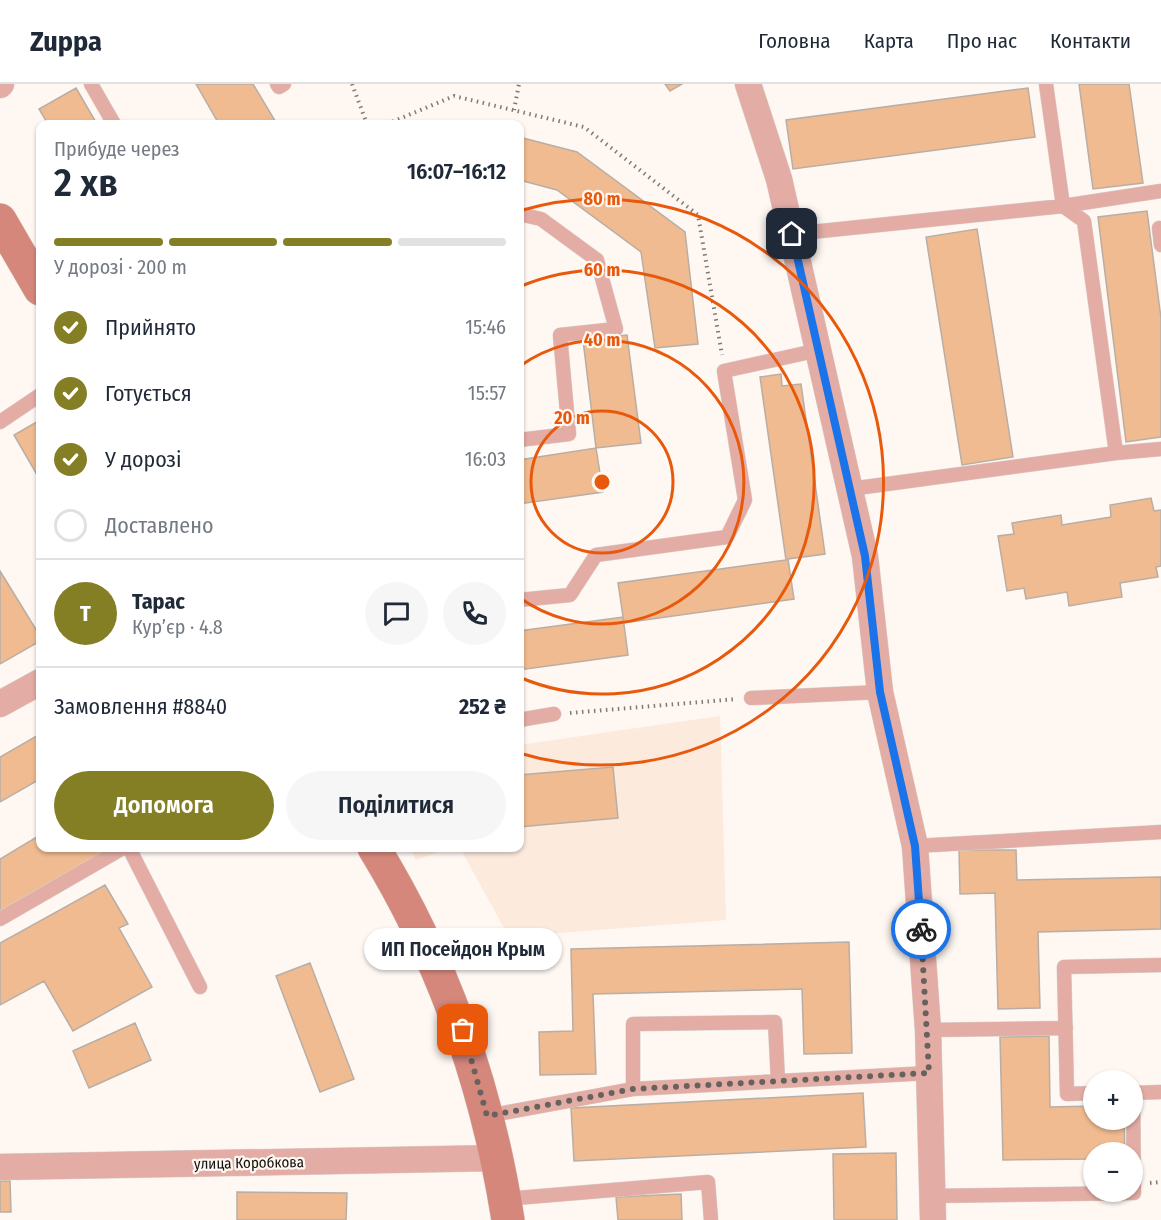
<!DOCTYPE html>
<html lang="uk">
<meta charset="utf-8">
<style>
body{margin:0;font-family:"Fira Sans Condensed",sans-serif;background:#f6f6f7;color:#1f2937;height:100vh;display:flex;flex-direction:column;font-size:22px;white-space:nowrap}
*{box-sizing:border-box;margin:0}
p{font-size:20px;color:#747a83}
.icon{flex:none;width:33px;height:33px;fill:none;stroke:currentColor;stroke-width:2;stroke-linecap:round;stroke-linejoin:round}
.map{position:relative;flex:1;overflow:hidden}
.panel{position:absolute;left:36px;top:36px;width:488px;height:732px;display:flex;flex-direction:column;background:#fff;border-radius:12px;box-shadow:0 2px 4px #0004}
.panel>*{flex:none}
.controls{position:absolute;left:1083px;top:986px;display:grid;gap:12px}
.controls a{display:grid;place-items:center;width:60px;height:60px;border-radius:50%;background:#fff;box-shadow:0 2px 4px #0004;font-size:30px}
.pin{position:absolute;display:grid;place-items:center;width:51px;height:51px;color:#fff;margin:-26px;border-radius:12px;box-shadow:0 3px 9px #0006}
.courier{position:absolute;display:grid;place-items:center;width:60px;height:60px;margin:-30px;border:4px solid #1a73e8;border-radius:50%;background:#fff;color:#222;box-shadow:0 2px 8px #0007}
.bubble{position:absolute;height:42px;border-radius:21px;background:#fff;box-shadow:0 2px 4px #0004;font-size:20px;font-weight:600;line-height:42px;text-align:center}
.head em{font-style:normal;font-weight:600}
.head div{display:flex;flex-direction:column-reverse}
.head{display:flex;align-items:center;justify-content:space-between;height:102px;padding:0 18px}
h1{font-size:39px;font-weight:600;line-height:45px}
.bar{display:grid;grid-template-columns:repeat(4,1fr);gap:9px 6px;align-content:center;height:72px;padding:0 18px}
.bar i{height:8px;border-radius:4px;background:#e0e1e3}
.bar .active{background:#847e25}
.bar p{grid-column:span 4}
.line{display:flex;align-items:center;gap:15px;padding:0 18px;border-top:2px solid #e0e1e3}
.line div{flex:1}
.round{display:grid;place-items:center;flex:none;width:63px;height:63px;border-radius:32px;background:#f6f6f7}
ol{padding:0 18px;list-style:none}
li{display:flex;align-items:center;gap:18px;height:66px}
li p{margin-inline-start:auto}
li .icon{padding:6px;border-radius:50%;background:#847e25;color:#fff;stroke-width:4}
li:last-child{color:#747a83}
li i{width:33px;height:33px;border:3px solid #e0e1e3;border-radius:50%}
.cta{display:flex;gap:12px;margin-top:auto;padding:12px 18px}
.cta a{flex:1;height:69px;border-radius:36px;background:#847e25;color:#fff;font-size:24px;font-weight:600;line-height:69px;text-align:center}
.cta a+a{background:#f6f6f7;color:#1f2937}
header{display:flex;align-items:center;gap:36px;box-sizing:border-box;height:84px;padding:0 30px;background:#fff;border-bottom:2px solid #e0e1e3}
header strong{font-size:28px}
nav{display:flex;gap:33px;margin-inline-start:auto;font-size:21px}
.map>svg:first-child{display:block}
.built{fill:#fceadd}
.building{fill:#f0bb90;stroke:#b8aea5;stroke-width:1.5}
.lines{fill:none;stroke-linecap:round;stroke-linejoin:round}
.lane-casing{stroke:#d9d2ce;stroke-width:15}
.street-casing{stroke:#d9d2ce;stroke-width:27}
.secondary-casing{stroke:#d9d2ce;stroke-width:34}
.path{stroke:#807b77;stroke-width:4;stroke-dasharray:1.5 4.5;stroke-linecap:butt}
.lane{stroke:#e3ada5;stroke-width:14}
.street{stroke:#e3ada5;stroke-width:26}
.secondary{stroke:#d5877c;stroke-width:33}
.done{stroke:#67625e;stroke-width:6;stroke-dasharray:0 10.8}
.route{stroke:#1a73e8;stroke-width:8}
.ring{fill:none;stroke:#e8590c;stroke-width:3}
.labels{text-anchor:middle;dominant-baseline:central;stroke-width:4.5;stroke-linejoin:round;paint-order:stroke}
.street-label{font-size:15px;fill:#16120f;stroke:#fef7f2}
.centre{fill:#e8590c;stroke:#fef7f2;stroke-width:3}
.ring-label{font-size:18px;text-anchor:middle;font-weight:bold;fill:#e8590c;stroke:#fef7f2;stroke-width:4.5;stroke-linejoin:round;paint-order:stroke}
</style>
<header>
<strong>Zuppa</strong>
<nav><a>Головна</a><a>Карта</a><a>Про нас</a><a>Контакти</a></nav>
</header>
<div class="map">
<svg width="1161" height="1136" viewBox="0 0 1161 1136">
<rect width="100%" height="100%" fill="#fef7f2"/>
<!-- built -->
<path class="built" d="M720 632 726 836 509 853 460 764H519V661Z
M409 764H449L416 776Z"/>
<!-- building -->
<path class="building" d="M196 0H253L277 40H219Z
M665 0H682L670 7Z
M1079 0H1129L1143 99 1093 105Z
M76 4 97 40H48L39 25Z
M1028 4 1035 53 793 85 786 36Z
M519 53 577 68 685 148 698 260 655 264 641 168 557 106 519 96Z
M1147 127 1161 234V353L1126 358 1098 133Z
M977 145 1013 373 962 381 926 153Z
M627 251 641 359 596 364 583 256Z
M781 290 782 302 801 300 825 470 788 475 794 515 624 539 618 499 786 476 760 293Z
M40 336V396L14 351Z
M596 364 603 408 519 420V376Z
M1151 414 1154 427 1161 426V482L1156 483 1158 493 1120 499 1122 513 1069 522 1067 508 1026 515 1024 504 1007 507 998 452 1014 450 1012 439 1061 431 1062 441 1111 433 1110 421Z
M0 487 40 552V557L0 580Z
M623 533 628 571 519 586V547Z
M40 650V695L0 718V673Z
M613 683 618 734 519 743V691Z
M40 751V764H113L0 830V775Z
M959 766H1016L1017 796 1161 793V845L1038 848 1040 924 998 925 995 809 960 810Z
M105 801 128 840 119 844 152 903 73 947 44 897 0 921V859Z
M849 858 852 969 804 970 802 905 593 910 596 990 540 991 539 948 573 947 571 865Z
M310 879 354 995 320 1008 276 892Z
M135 939 151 976 89 1004 73 967Z
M1049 952 1050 1023 1094 1022V1035H1124L1125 1068H1094V1075L1003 1076 1000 953Z
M863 1009 866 1063 574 1077 571 1024Z
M896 1069 897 1136H834L833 1070Z
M0 1097H10L11 1128H0Z
M237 1108 347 1109 346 1136H237Z
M681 1110 682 1136H618L616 1113Z"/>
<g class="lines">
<!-- lane casing -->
<g class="lane-casing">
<path id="lane" d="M91 0 114 40
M277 0 279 3 284 0
M1046 0 1063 122 1161 107
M519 130 541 135 597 176 616 245 560 251 569 350 519 356
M1159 144 1161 161
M792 150 1063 122 1084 137 1116 369 1161 365
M0 338 40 311
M850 405 1116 369
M519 516 570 511 596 471 727 453 745 416 724 287 819 266
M751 614 880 608
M519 636 554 630
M915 762 1161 748
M129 764 200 903
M0 835 123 764
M928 946 1066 944
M778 997 775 938 633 940V1005L929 989
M1094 1009 1067 1010 1064 883 1161 881
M1132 1009 1161 1008
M487 1032 633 1005
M931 1112 1134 1109 1133 1009
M505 1115 708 1098 711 1136"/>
</g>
<!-- street casing -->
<g class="street-casing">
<path id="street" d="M748 0 779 95 865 472 880 608 915 762 928 946 933 1136
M0 1 1 0
M0 620 40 598
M0 1083 498 1074"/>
</g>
<!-- secondary casing -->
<g class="secondary-casing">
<path id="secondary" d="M0 136 40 205
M374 764C445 880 487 1002 508 1136"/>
</g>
<!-- path -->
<path class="path" d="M352 0 367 40
M514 26 519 0
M387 40 454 12 584 43 698 131 722 271
M570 629 736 615
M1150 1099 1161 1098"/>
<!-- lane -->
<use href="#lane" class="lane"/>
<!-- street -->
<use href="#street" class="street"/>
<!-- secondary -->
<use href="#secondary" class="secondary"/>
</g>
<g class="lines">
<!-- done -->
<path class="done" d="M463 946 487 1032 633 1005 929 989 921 845"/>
<!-- route -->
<path class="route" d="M792 150 865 472 880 608 915 762 921 845"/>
</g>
<!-- distance rings -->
<g class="ring">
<circle cx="602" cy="398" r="71"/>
<path d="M520 282A142 142 0 1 1 520 514"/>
<path d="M519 203A212 212 0 1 1 519 593"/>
<path d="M519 127A283 283 0 1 1 519 669"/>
</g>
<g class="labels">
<!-- street labels -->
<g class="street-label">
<text transform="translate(249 1079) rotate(-1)">улица Коробкова</text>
</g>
</g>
<circle cx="602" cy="398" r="9" class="centre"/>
<g class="ring-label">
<text x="602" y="121">80 m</text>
<text x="602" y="192">60 m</text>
<text x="602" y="262">40 m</text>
<text x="572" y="340">20 m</text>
</g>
</svg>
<div class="controls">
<a>+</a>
<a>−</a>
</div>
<div class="pin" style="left:463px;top:946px;background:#ea580c"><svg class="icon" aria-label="bag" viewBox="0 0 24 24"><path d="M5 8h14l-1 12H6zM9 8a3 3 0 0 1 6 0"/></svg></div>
<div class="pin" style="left:792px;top:150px;background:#1f2937"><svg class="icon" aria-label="home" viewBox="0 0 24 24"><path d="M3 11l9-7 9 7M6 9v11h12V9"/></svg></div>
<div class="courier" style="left:921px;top:845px"><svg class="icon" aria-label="bike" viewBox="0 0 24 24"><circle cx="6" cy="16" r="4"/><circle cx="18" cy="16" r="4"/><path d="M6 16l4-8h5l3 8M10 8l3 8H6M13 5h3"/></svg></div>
<div class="bubble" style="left:364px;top:844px;width:198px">ИП Посейдон Крым</div>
<section class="panel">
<div class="head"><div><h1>2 хв</h1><p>Прибуде через</p></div><em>16:07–16:12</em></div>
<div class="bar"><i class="active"></i><i class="active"></i><i class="active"></i><i></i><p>У дорозі · 200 m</p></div>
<ol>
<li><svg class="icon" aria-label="check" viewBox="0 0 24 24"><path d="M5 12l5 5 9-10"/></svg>Прийнято<p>15:46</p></li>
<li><svg class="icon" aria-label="check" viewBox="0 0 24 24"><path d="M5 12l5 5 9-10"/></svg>Готується<p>15:57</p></li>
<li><svg class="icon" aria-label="check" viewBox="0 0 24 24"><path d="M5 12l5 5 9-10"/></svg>У дорозі<p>16:03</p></li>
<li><i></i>Доставлено</li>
</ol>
<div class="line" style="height:108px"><b class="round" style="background:#847e25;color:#fff">Т</b><div><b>Тарас</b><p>Кур’єр · 4.8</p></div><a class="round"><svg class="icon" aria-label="chat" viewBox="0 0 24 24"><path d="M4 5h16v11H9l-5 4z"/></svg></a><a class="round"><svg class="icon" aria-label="phone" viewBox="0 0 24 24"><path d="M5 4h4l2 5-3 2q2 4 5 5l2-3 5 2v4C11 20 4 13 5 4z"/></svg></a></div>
<div class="line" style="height:78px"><div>Замовлення #8840</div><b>252 ₴</b></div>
<div class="cta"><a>Допомога</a><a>Поділитися</a></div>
</section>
</div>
